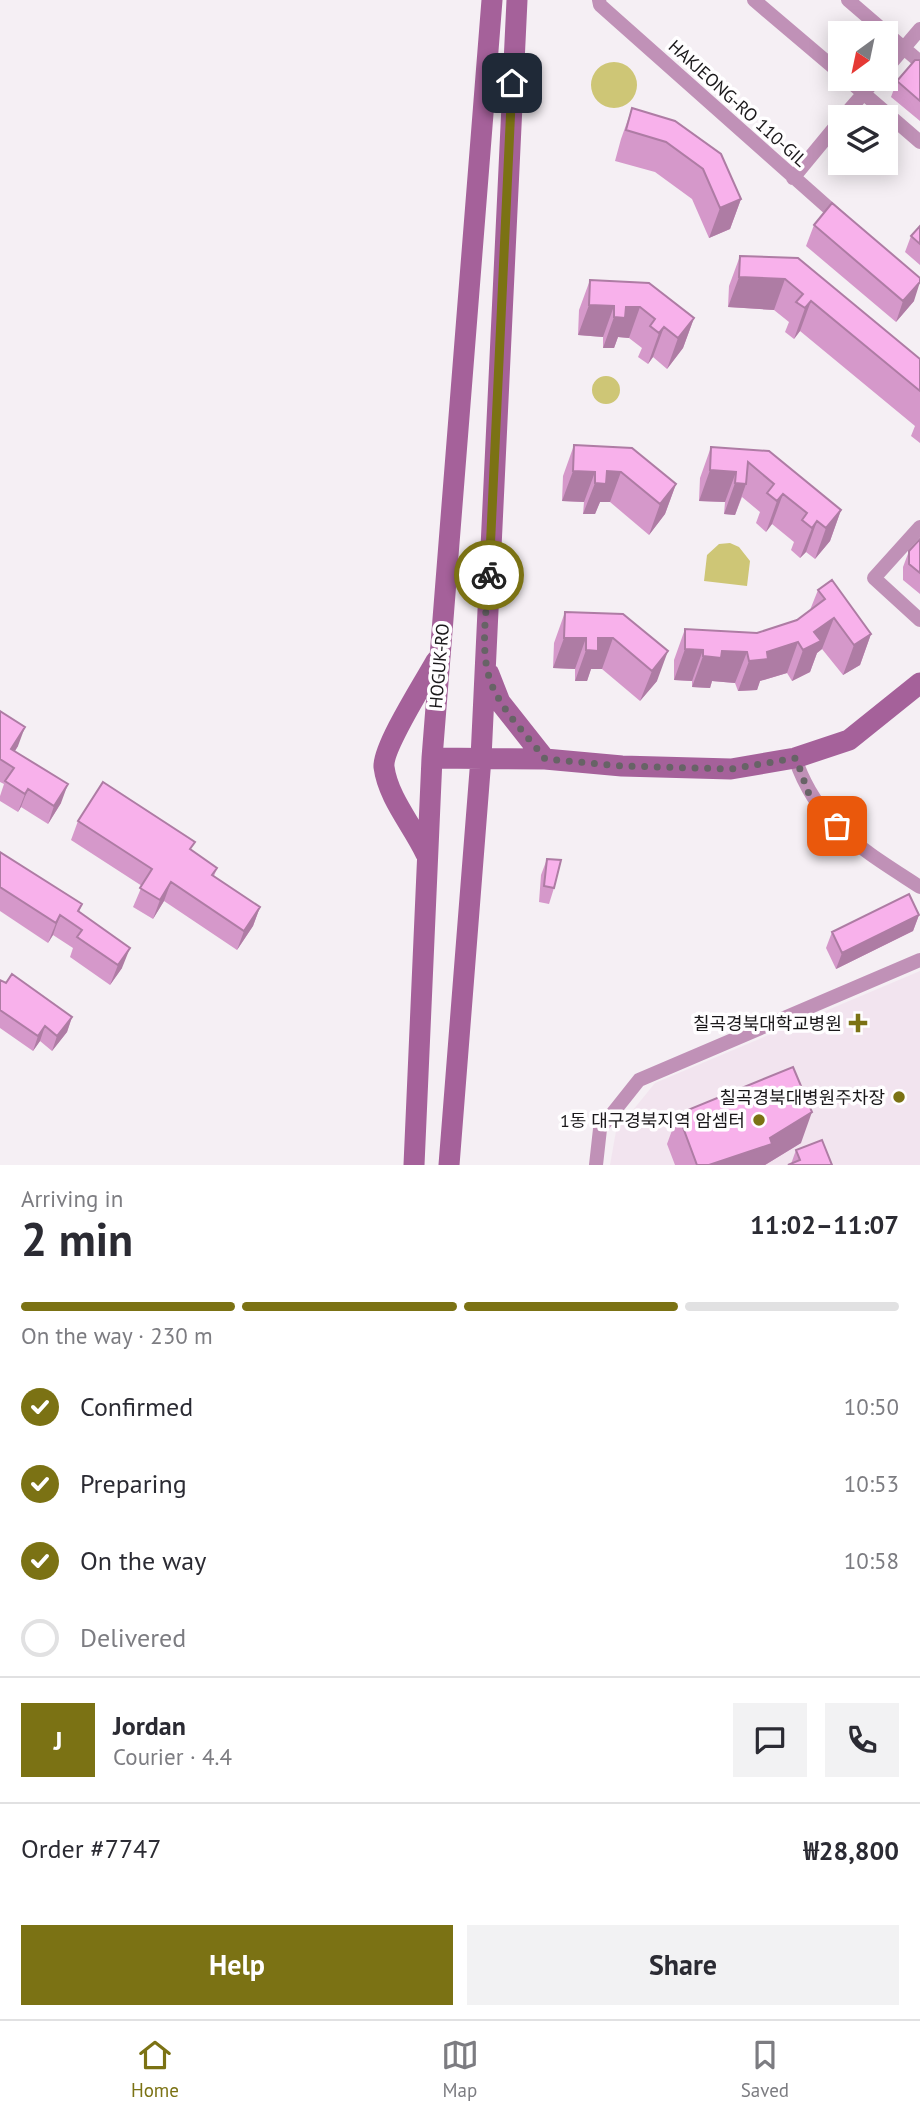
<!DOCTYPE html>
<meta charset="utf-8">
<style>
body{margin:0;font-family:"PT Sans","Noto Sans KR",sans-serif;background:#f2f2f3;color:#2b2b33;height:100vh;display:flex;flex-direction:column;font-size:26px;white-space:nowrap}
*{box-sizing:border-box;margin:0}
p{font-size:23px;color:#7c7c81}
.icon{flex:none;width:38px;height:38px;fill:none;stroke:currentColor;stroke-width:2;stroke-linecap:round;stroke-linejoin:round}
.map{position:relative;height:1165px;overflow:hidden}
.side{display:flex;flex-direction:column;background:#fff;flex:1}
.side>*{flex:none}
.needle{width:46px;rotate:213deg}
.buttons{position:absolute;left:828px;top:21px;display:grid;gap:14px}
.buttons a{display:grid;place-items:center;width:70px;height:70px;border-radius:0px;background:#fff;box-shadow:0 4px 18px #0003;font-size:35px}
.pin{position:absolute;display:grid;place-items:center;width:60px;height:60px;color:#fff;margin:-30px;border-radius:14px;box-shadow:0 4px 10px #0006}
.courier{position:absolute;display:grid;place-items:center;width:70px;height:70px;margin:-35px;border:5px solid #7b7214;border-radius:50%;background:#fff;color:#222;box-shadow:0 2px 9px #0007}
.overview em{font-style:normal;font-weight:800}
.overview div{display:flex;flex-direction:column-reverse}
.overview{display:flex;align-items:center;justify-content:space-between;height:119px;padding:0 21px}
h1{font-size:46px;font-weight:800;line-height:52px}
.bar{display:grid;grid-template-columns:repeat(4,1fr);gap:10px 7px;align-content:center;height:84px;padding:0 21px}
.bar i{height:9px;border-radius:5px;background:#e1e1e2}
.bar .current{background:#7b7214}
.bar p{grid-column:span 4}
.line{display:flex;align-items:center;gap:18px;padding:0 21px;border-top:2px solid #e1e1e2}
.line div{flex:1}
.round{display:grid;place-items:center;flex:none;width:74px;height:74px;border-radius:0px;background:#f2f2f3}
ol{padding:0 21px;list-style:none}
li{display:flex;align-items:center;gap:21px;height:77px}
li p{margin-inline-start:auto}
li .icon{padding:7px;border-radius:50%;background:#7b7214;color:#fff;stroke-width:4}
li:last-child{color:#7c7c81}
li i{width:38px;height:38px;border:4px solid #e1e1e2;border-radius:50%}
.primary-button{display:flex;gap:14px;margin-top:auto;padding:14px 21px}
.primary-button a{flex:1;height:80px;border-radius:0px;background:#7b7214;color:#fff;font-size:28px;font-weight:800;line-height:80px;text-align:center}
.primary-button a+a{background:#f2f2f3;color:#2b2b33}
.tabs{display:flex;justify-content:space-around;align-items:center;height:98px;border-top:2px solid #e1e1e2;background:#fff;font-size:19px;color:#7c7c81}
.tabs a{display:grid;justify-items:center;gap:4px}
.tabs .current{color:#7b7214}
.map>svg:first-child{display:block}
.built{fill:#f2e4ef}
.green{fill:#cec676}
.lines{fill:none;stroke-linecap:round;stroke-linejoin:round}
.street{stroke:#c091b7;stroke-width:14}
.secondary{stroke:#a5619a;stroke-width:21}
.wall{fill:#d598ca}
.shaded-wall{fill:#ae7ca4}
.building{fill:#f8b1eb;stroke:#ae7ca4;stroke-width:2}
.done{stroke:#676366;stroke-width:7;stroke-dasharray:0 12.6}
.route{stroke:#7b7214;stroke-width:9}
.poi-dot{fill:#7b7214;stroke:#fffeff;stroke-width:2.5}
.labels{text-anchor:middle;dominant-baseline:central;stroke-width:7;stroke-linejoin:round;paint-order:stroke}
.street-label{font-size:18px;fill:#1a181a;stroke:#fffeff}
.poi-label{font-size:18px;fill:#1a181a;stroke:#fffeff;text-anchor:end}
</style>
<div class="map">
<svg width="920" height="1165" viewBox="0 0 920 1165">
<rect width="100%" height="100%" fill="#f5eff4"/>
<!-- built -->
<path class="built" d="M920 971V1165H610L616 1131 655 1083Z"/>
<!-- green -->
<path class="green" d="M591 85a23 23 0 1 1 46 0a23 23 0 1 1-46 0Z
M592 390a14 14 0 1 1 28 0a14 14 0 1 1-28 0Z
M730 543 739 547 750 561 747 586 704 581 707 555 719 544Z"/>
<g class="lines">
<!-- street -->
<path class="street" d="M599 0 600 5 841 219
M754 0 840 73
M848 0 920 62
M886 69 920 29
M847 79 920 142
M843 117 876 79
M793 178 840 121
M920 527 874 578 920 620
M795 758C817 825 865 851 920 887
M596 1165 600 1129 639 1080 920 960"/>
<!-- secondary -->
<path class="secondary" d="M489 674 500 702 545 759
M432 758 545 759 622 766 731 769 795 758 849 740 920 683
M426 854C413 826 388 798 384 767 382 748 425 681 436 661
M414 1165 432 758 492 0
M449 1165 481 758 517 0"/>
</g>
<!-- wall -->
<path class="wall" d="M920 60V121L891 97 897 81Z
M632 108 741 199 730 229 709 238 692 199 655 172 615 161 621 139Z
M814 225 914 301 896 322 806 246Z
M920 226V265L905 252 911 236Z
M740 256 798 258 920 359V443L911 436 915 426 800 331 794 339 785 332 789 322 774 310 728 307 729 286Z
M590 280 694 318 683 348 667 369 653 357 648 364 638 357 642 348 629 338 618 337 614 348H603V337L578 335 579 310Z
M574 445 676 484 665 514 649 535 610 502H600L595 514H583L584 502 562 501 563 476Z
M711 447 769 451 841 510 830 541 815 559 806 552 800 558 791 550 794 542 772 524 766 532 756 523 760 512 742 497 735 515 724 514 725 502 699 501 700 478Z
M920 539V594L903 580V567L909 551Z
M818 590 871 634 860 665 843 675 822 649 817 653 810 672 792 681 787 673 760 681 757 690 738 691 735 683 712 681 710 688 692 687V681L674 680V660L685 629 757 633 797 620 810 610Z
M565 612 623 614 657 681 640 701 602 669H591L587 681H575V669L553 668 554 643Z
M0 711 18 746 15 751 61 803 48 824 21 807 18 812 0 801V796L4 784 0 782Z
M78 821 192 850 217 868 214 876 260 907 253 926 237 950 164 901 153 919 133 907 142 886 71 840Z
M0 852 82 904 79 912 122 968 110 985 70 957 73 948 53 935 48 943 0 911Z
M547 859 554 888 549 904 539 902 541 875Z
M919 915 913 931 836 969 826 948 832 932Z
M0 980 72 1017 67 1032 52 1051 40 1041 33 1051 0 1028Z
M678 1114 801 1143 765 1165H675L667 1144Z
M796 1150 832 1165 791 1164Z"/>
<!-- shaded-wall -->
<path class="shaded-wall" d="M741 199 730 229 709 238 720 208Z
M739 277 785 279 774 310 728 307Z
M920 282 914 301 896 322 903 301Z
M811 301 800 331 794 339 805 308Z
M589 305 614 306 603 337 578 335Z
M626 307H640L629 338 618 337 614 348H603L614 317Z
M694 318 683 348 667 369 678 338Z
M664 327 653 357 648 364 659 333Z
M710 470 736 472 725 502 699 501Z
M573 471 595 472 584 502 562 501Z
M607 471 621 472 610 502H600L595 514H583L595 483Z
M735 483 746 484 735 515 724 514Z
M676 484 665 514 649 535 660 504Z
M783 494 772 524 766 532 777 501Z
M841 510 830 541 815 559 826 528Z
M817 521 806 552 800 558 812 528Z
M834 618 822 649 817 653 810 672 792 681 803 650 814 632Z
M871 634 860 665 843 675 854 645Z
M564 638H586L575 669 553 668Z
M598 638H613L602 669H591L587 681H575L586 650Z
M798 642 787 673 760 681 757 690 738 691 749 661 767 652Z
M685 649 703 650 692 681 674 680Z
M668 651 657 681 640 701 652 671Z
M722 651 747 652 735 683 712 681 710 688 692 687 703 656Z
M25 727 18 746 7 763 11 749Z
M68 784 61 803 48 824 54 806Z
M28 789 21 807 18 812 25 794Z
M171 882 164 901 153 919 160 900Z
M260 907 253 926 237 950 244 931Z
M60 915 53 935 48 943 56 923Z
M919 915 913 931 836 969 842 953Z
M130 948 122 968 110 985 118 965Z
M72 1017 67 1032 52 1051 57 1036Z
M45 1026 40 1041 33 1051 38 1036Z
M812 1112 801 1143 765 1165H709L770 1138Z"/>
<!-- building -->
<path class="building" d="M915 60H920V101L897 81Z
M632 108 675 121 721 154 741 199 720 208 703 169 666 142 626 130Z
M832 203 920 278V282L903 301 814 225Z
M920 226V244L911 236Z
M740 256 798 258 920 359V391L811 301 805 308 796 302 803 294 785 279 739 277Z
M590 280 649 283 694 318 678 338 664 327 659 333 650 326 655 319 640 307H626L625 318 614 317V306L589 305Z
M574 445 632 448 676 484 660 504 621 472 607 471 606 484 595 483V472L573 471Z
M711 447 769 451 841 510 826 528 817 521 812 528 802 520 807 513 783 494 777 501 767 493 774 484 748 462 746 484 735 483 736 472 710 470Z
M920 539V573L909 564V551Z
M832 580 871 634 854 645 834 618 814 632 821 641 803 650 798 642 767 652 768 659 749 661 747 652 722 651 721 658 703 656V650L685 649V629L757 633 797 620 825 599 818 590Z
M565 612 623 614 668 651 652 671 613 638H598V651L586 650V638H564Z
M0 711 25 727 11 749 68 784 54 806 28 789 25 794 5 781 14 768 0 759Z
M103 782 195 842 190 849 217 868 212 875 260 907 244 931 171 882 160 900 140 888 152 869 78 821Z
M0 852 82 904 78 911 130 948 118 965 77 937 82 930 60 915 56 923 0 887Z
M547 859 561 860 554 888 544 886Z
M909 894 919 915 842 953 832 932Z
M12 974 72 1017 57 1036 45 1026 38 1036 0 1010V980L6 983Z
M793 1067 812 1112 770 1138 772 1144 709 1165H697L678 1114Z
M822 1140 832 1165H788L800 1160 796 1150Z"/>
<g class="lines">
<!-- done -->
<path class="done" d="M489 575C487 608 479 651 491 683 502 711 527 735 545 759L622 766 731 769 796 758 808 792 837 826"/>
<!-- route -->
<path class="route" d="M489 575 512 83"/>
</g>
<!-- markers -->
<g class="poi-dot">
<path d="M854.5 1012.5h7v7h7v7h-7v7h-7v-7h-7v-7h7z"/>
<circle cx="899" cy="1097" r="7"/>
<circle cx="759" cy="1120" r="7"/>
</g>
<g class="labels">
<!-- street labels -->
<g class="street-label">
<text transform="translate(738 103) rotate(42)">HAKJEONG-RO 110-GIL</text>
<text transform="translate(439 666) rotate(-85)">HOGUK-RO</text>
</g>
<!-- poi labels -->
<g class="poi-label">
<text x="842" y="1023">칠곡경북대학교병원</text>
<text x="885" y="1097">칠곡경북대병원주차장</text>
<text x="745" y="1120">1동 대구경북지역 암셈터</text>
</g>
</g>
</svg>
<div class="buttons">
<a><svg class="needle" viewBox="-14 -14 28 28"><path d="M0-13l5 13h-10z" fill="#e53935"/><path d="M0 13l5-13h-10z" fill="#7c7c81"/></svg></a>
<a><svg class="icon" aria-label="layers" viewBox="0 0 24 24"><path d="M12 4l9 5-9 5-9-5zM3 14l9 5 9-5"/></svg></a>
</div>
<div class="pin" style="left:837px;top:826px;background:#ea580c"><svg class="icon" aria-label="bag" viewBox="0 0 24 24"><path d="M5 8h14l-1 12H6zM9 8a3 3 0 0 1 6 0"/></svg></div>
<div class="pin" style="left:512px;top:83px;background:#1f2937"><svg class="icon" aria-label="home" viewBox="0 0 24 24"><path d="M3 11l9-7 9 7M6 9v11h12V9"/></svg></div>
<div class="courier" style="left:489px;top:575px"><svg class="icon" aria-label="bike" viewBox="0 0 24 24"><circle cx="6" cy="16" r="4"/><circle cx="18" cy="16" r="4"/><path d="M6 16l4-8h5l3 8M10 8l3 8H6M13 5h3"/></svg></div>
</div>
<section class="side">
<div class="overview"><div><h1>2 min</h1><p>Arriving in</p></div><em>11:02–11:07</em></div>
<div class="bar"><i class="current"></i><i class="current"></i><i class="current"></i><i></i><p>On the way · 230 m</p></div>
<ol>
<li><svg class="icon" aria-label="check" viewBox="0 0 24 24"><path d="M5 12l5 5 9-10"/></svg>Confirmed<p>10:50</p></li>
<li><svg class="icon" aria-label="check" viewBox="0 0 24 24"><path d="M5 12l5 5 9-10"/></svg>Preparing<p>10:53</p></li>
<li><svg class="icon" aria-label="check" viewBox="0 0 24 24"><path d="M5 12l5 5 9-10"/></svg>On the way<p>10:58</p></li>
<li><i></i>Delivered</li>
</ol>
<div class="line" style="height:126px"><b class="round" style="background:#7b7214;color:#fff">J</b><div><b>Jordan</b><p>Courier · 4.4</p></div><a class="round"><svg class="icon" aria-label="chat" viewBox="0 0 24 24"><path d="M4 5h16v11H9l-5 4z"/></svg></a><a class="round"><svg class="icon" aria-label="phone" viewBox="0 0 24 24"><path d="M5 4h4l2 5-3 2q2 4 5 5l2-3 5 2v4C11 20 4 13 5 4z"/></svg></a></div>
<div class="line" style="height:91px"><div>Order #7747</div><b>₩28,800</b></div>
<div class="primary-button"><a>Help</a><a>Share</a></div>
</section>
<nav class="tabs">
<a class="current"><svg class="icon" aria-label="home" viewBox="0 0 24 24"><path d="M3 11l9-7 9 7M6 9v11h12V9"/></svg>Home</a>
<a><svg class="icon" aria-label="map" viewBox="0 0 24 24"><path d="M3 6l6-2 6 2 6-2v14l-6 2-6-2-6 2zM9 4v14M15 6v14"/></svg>Map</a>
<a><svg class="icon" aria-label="saved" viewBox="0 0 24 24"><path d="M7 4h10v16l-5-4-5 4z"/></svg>Saved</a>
</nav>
